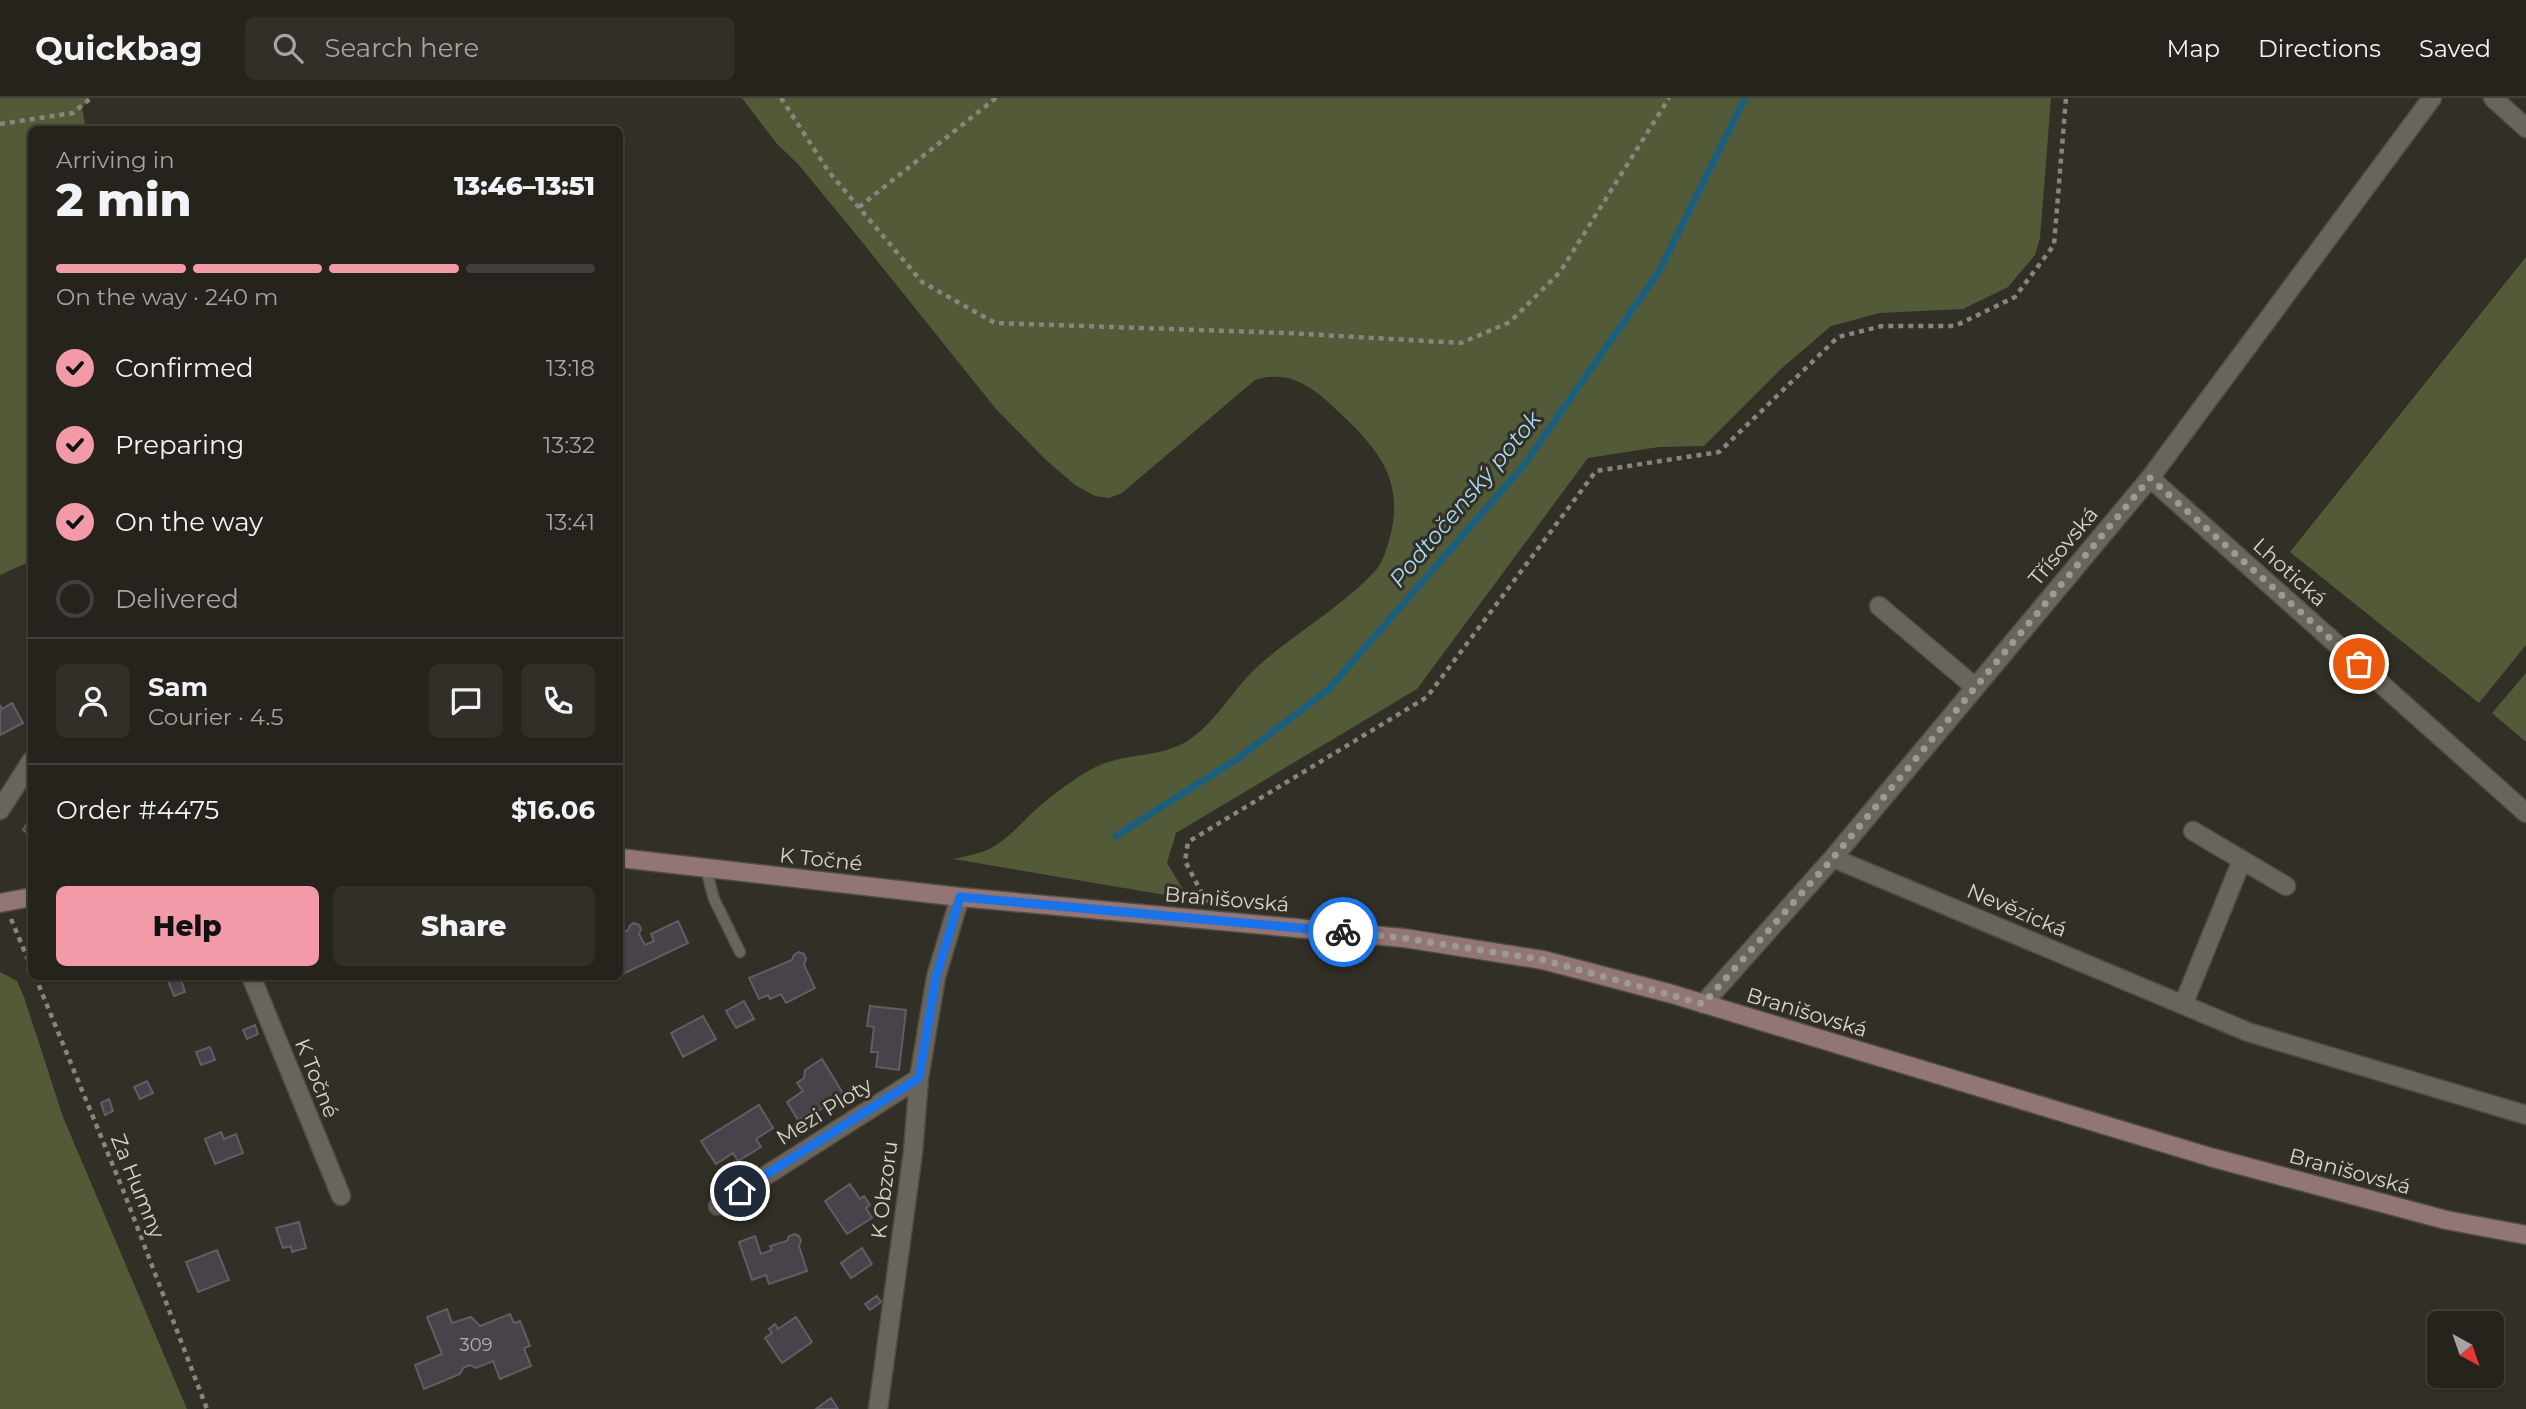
<!DOCTYPE html>
<meta charset="utf-8">
<style>
body{margin:0;font-family:Montserrat,sans-serif;background:#322f29;color:#f1f3f6;height:100vh;display:flex;flex-direction:column;font-size:26px;white-space:nowrap}
*{box-sizing:border-box;margin:0}
p{font-size:23px;color:#a4a4a3}
.icon{flex:none;width:38px;height:38px;fill:none;stroke:currentColor;stroke-width:2;stroke-linecap:round;stroke-linejoin:round}
.map{position:relative;flex:1;overflow:hidden}
.sheet{position:absolute;left:28px;top:28px;width:595px;height:854px;display:flex;flex-direction:column;background:#26231c;border-radius:10px;box-shadow:0 2px 5px #0004,0 0 0 2px #42403b}
.sheet>*{flex:none}
.needle{width:46px;rotate:140deg}
.tools{position:absolute;left:2427px;top:1213px;display:grid;gap:14px}
.tools a{display:grid;place-items:center;width:77px;height:77px;border-radius:10px;background:#26231c;box-shadow:0 2px 5px #0004,0 0 0 2px #42403b;font-size:35px}
.pin{position:absolute;display:grid;place-items:center;width:60px;height:60px;color:#fff;margin:-30px;border:4px solid #fff;border-radius:50%;box-shadow:0 2px 7px #0007}
.courier{position:absolute;display:grid;place-items:center;width:70px;height:70px;margin:-35px;border:5px solid #1a73e8;border-radius:50%;background:#fff;color:#222;box-shadow:0 2px 9px #0007}
.summary em{font-style:normal;font-weight:800}
.summary div{display:flex;flex-direction:column-reverse}
.summary{display:flex;align-items:center;justify-content:space-between;height:119px;padding:0 28px}
h1{font-size:46px;font-weight:800;line-height:52px}
.bar{display:grid;grid-template-columns:repeat(4,1fr);gap:10px 7px;align-content:center;height:84px;padding:0 28px}
.bar i{height:9px;border-radius:5px;background:#42403b}
.bar .current{background:#f39aa9}
.bar p{grid-column:span 4}
.line{display:flex;align-items:center;gap:18px;padding:0 28px;border-top:2px solid #42403b}
.line div{flex:1}
.round{display:grid;place-items:center;flex:none;width:74px;height:74px;border-radius:10px;background:#322f29}
ol{padding:0 28px;list-style:none}
li{display:flex;align-items:center;gap:21px;height:77px}
li p{margin-inline-start:auto}
li .icon{padding:7px;border-radius:50%;background:#f39aa9;color:#111;stroke-width:4}
li:last-child{color:#a4a4a3}
li i{width:38px;height:38px;border:4px solid #42403b;border-radius:50%}
.action{display:flex;gap:14px;margin-top:auto;padding:14px 28px}
.action a{flex:1;height:80px;border-radius:10px;background:#f39aa9;color:#111;font-size:28px;font-weight:800;line-height:80px;text-align:center}
.action a+a{background:#322f29;color:#f1f3f6}
header{display:flex;align-items:center;gap:42px;box-sizing:border-box;height:98px;padding:0 35px;background:#26231c;border-bottom:2px solid #42403b}
header strong{font-size:33px}
nav{display:flex;gap:38px;margin-inline-start:auto;font-size:24px}
.search{width:490px;height:63px;background:#322f29;display:flex;align-items:center;gap:18px;box-sizing:border-box;padding:0 24px;border-radius:10px;color:#a4a4a3;font-size:26px}
.map>svg:first-child{display:block}
.green{fill:#535a37}
.lines{fill:none;stroke-linecap:round;stroke-linejoin:round}
.stream{stroke:#1b5f7d;stroke-width:7}
.building{fill:#49424a;stroke:#645c64;stroke-width:2}
.lane-casing{stroke:#4f4c44;stroke-width:13}
.street-casing{stroke:#4f4c44;stroke-width:21}
.secondary-casing{stroke:#4f4c44;stroke-width:21}
.path{stroke:#87857d;stroke-width:4.5;stroke-dasharray:5 5;stroke-linecap:butt}
.lane{stroke:#69655c;stroke-width:10}
.street{stroke:#69655c;stroke-width:18}
.secondary{stroke:#927675;stroke-width:18}
.done{stroke:#9d9a93;stroke-width:7;stroke-dasharray:0 12.6}
.route{stroke:#1a73e8;stroke-width:9}
.labels{text-anchor:middle;dominant-baseline:central;stroke-width:6;stroke-linejoin:round;paint-order:stroke}
.number-label{font-size:18px;fill:#b3b0ad}
.street-label{font-size:21px;fill:#d6d4ce;stroke:#322f26}
.water-label{font-size:23px;font-style:italic;fill:#a6daf6;stroke:#322f26}
</style>
<header>
<strong>Quickbag</strong>
<div class="search"><svg class="icon" aria-label="search" viewBox="0 0 24 24"><circle cx="10" cy="10" r="6"/><path d="M15 15l6 6"/></svg>Search here</div>
<nav><a>Map</a><a>Directions</a><a>Saved</a></nav>
</header>
<div class="map">
<svg width="2526" height="1311" viewBox="0 0 2526 1311">
<rect width="100%" height="100%" fill="#322f26"/>
<!-- green -->
<path class="green" d="M0 0H90L82 10 86 31 32 32 31 463 0 477Z
M742 0H2051L2040 140 2035 157 2008 189 1963 211 1880 215 1831 228 1781 271 1704 348 1659 349 1588 360 1417 591 1176 735 1167 765 1189 801 953 761C967 758 980 756 993 749 1008 740 1021 726 1033 714 1051 698 1068 685 1088 673 1120 654 1155 661 1184 645 1215 627 1232 592 1257 569 1295 535 1342 509 1376 472 1383 464 1386 452 1389 443 1405 386 1382 355 1342 317 1317 293 1293 270 1255 282L1122 395 1109 400 1095 398 1075 387 1046 362 996 311 850 129 798 66 777 46Z
M2526 159V547L2479 605 2290 454Z
M2526 575V644L2492 615Z
M0 874 17 883 24 899 63 1019 187 1311H0Z"/>
<g class="lines">
<!-- stream -->
<path class="stream" d="M1116 738 1237 661 1328 592 1524 367 1660 172 1745 0"/>
</g>
<!-- building -->
<path class="building" d="M12 605 23 625 0 637V607L2 611Z
M32 717V738L23 732Z
M678 823 688 845 623 876 620 868V840L624 838 622 835 628 832 630 827 634 825 639 827 641 831 639 836 645 847 654 843 651 836Z
M799 854 804 856 806 861 804 867 815 890 786 905 781 896 770 901 768 897 759 901 749 880 792 862 794 857Z
M180 879 185 894 174 898 168 883Z
M744 903 754 921 736 930 726 913Z
M870 908 906 912 899 972 876 969 878 954H871L874 929 867 928Z
M703 918 716 941 683 959 671 935Z
M255 927 258 936 247 941 243 932Z
M210 949 215 962 201 967 196 954Z
M822 961 844 997 816 1014 814 1012 798 1022 787 1004 803 993 797 985 804 980 805 972Z
M147 983 153 995 140 1001 134 989Z
M109 1001 113 1013 105 1017 101 1005Z
M759 1007 773 1030 756 1041 761 1049 738 1063 733 1055 716 1066 701 1043Z
M221 1034 224 1041 236 1036 243 1055 215 1066 205 1041Z
M850 1086 860 1101 864 1098 870 1107 866 1110 872 1120 847 1136 825 1103Z
M299 1124 306 1150 292 1154 291 1148 283 1150 276 1130Z
M795 1136 799 1138 801 1143 799 1148 807 1173 769 1186 766 1177 752 1182 739 1144 755 1138 761 1156 772 1152 770 1148 787 1143 789 1138Z
M862 1150 872 1166 851 1180 841 1165Z
M217 1152 229 1182 198 1194 186 1164Z
M877 1198 881 1204 870 1212 865 1206Z
M447 1211 452 1225 471 1219 480 1228 510 1216 514 1225 520 1223 530 1248 524 1250 531 1268 500 1281 493 1263 476 1270 470 1267 463 1270 460 1276 424 1291 415 1267 442 1256 427 1219Z
M796 1219 812 1244 782 1265 765 1240 772 1235 769 1231 775 1226 778 1231Z
M831 1300 838 1311H816Z"/>
<g class="lines">
<!-- lane casing -->
<g class="lane-casing">
<path id="lane" d="M706 771 714 801 740 854"/>
</g>
<!-- street casing -->
<g class="street-casing">
<path id="street" d="M2493 0 2526 30
M2150 380 2526 715
M1879 508 1975 589
M0 712 32 662
M2193 733 2286 788
M1833 760 2248 934 2526 1017
M251 878 341 1098
M1703 906 1833 760 2150 380 2432 0
M2183 907 2242 762
M718 1108 919 980
M878 1311 913 1054 919 980 936 879 960 799"/>
</g>
<!-- secondary casing -->
<g class="secondary-casing">
<path id="secondary" d="M620 760 960 799 1404 840 1543 862 1672 896 2210 1059 2446 1122 2526 1137
M0 805 32 799"/>
</g>
<!-- path -->
<path class="path" d="M781 0 829 74 922 184 995 225 1287 235 1461 245 1510 224 1560 174 1669 0
M0 26 73 15 91 0
M859 109 996 0
M1207 805 1185 763 1188 744 1427 599 1596 373 1719 354 1838 239 1882 228H1955L2015 199 2054 147 2066 0
M11 821 32 871
M35 878 123 1092 207 1311"/>
<!-- lane -->
<use href="#lane" class="lane"/>
<!-- street -->
<use href="#street" class="street"/>
<!-- secondary -->
<use href="#secondary" class="secondary"/>
</g>
<g class="lines">
<!-- done -->
<path class="done" d="M1343 834 1404 840 1544 862 1703 906 1833 760 2150 380 2359 566"/>
<!-- route -->
<path class="route" d="M740 1093 919 980 936 879 960 799 1343 834"/>
</g>
<g class="labels">
<!-- number labels -->
<g class="number-label">
<text x="476" y="1247">309</text>
</g>
<!-- street labels -->
<g class="street-label">
<text transform="translate(2063 448) rotate(-50)">Třísovská</text>
<text transform="translate(2290 474) rotate(42)">Lhotická</text>
<text transform="translate(821 761) rotate(6)">K Točné</text>
<text transform="translate(1227 801) rotate(5)">Branišovská</text>
<text transform="translate(2017 812) rotate(23)">Nevězická</text>
<text transform="translate(1807 914) rotate(17)">Branišovská</text>
<text transform="translate(317 980) rotate(68)">K Točné</text>
<text transform="translate(824 1013) rotate(-32)">Mezi Ploty</text>
<text transform="translate(2350 1073) rotate(15)">Branišovská</text>
<text transform="translate(138 1088) rotate(68)">Za Humny</text>
<text transform="translate(884 1092) rotate(-83)">K Obzoru</text>
</g>
<!-- water labels -->
<g class="water-label">
<text transform="translate(1465 401) rotate(-50)">Podtočenský potok</text>
</g>
</g>
</svg>
<div class="tools">
<a><svg class="needle" viewBox="-14 -14 28 28"><path d="M0-13l5 13h-10z" fill="#e53935"/><path d="M0 13l5-13h-10z" fill="#a4a4a3"/></svg></a>
</div>
<div class="pin" style="left:2359px;top:566px;background:#ea580c"><svg class="icon" aria-label="bag" viewBox="0 0 24 24"><path d="M5 8h14l-1 12H6zM9 8a3 3 0 0 1 6 0"/></svg></div>
<div class="pin" style="left:740px;top:1093px;background:#1f2937"><svg class="icon" aria-label="home" viewBox="0 0 24 24"><path d="M3 11l9-7 9 7M6 9v11h12V9"/></svg></div>
<div class="courier" style="left:1343px;top:834px"><svg class="icon" aria-label="bike" viewBox="0 0 24 24"><circle cx="6" cy="16" r="4"/><circle cx="18" cy="16" r="4"/><path d="M6 16l4-8h5l3 8M10 8l3 8H6M13 5h3"/></svg></div>
<section class="sheet">
<div class="summary"><div><h1>2 min</h1><p>Arriving in</p></div><em>13:46–13:51</em></div>
<div class="bar"><i class="current"></i><i class="current"></i><i class="current"></i><i></i><p>On the way · 240 m</p></div>
<ol>
<li><svg class="icon" aria-label="check" viewBox="0 0 24 24"><path d="M5 12l5 5 9-10"/></svg>Confirmed<p>13:18</p></li>
<li><svg class="icon" aria-label="check" viewBox="0 0 24 24"><path d="M5 12l5 5 9-10"/></svg>Preparing<p>13:32</p></li>
<li><svg class="icon" aria-label="check" viewBox="0 0 24 24"><path d="M5 12l5 5 9-10"/></svg>On the way<p>13:41</p></li>
<li><i></i>Delivered</li>
</ol>
<div class="line" style="height:126px"><a class="round"><svg class="icon" aria-label="person" viewBox="0 0 24 24"><circle cx="12" cy="8" r="4"/><path d="M4 21q1-7 8-7t8 7"/></svg></a><div><b>Sam</b><p>Courier · 4.5</p></div><a class="round"><svg class="icon" aria-label="chat" viewBox="0 0 24 24"><path d="M4 5h16v11H9l-5 4z"/></svg></a><a class="round"><svg class="icon" aria-label="phone" viewBox="0 0 24 24"><path d="M5 4h4l2 5-3 2q2 4 5 5l2-3 5 2v4C11 20 4 13 5 4z"/></svg></a></div>
<div class="line" style="height:91px"><div>Order #4475</div><b>$16.06</b></div>
<div class="action"><a>Help</a><a>Share</a></div>
</section>
</div>
